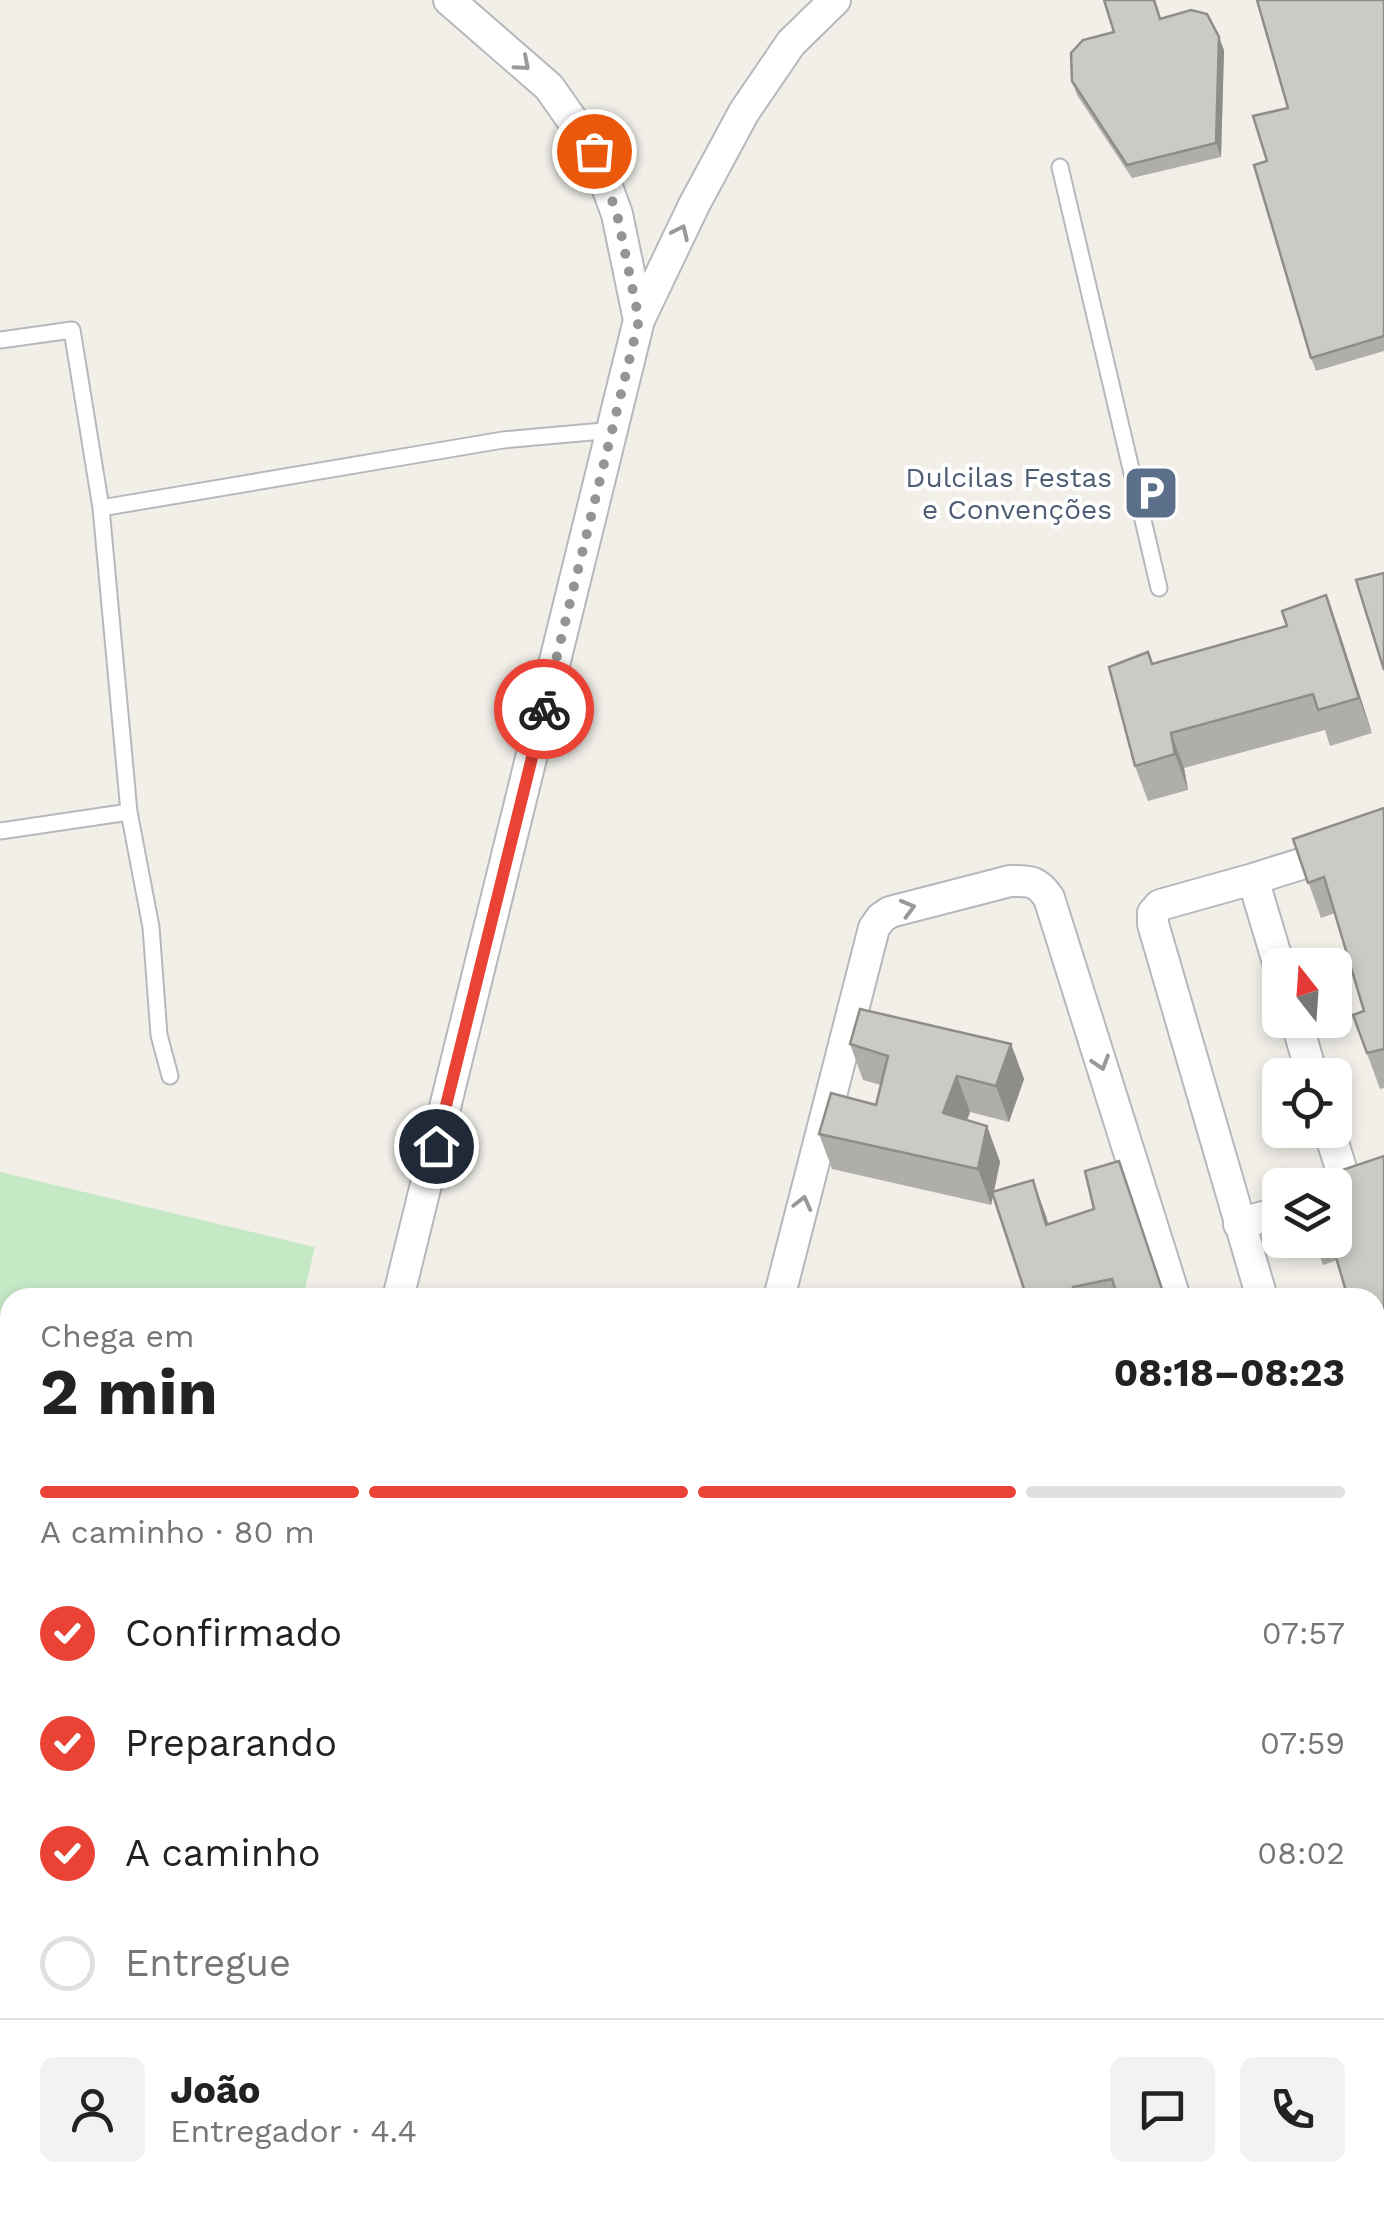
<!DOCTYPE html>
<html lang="pt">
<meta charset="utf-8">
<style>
body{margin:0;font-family:"Work Sans",sans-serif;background:#f2f2f2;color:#222;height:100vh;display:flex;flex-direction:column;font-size:38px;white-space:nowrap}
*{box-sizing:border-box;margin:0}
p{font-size:32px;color:#767676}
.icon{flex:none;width:55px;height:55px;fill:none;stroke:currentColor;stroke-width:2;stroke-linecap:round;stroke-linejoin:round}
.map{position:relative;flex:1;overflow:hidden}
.drawer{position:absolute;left:0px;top:1288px;width:1385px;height:932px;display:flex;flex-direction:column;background:#fff;border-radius:30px 30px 0 0;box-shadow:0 5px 15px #0003}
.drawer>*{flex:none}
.needle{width:65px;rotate:343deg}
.tools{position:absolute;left:1262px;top:948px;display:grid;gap:20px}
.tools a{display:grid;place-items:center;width:90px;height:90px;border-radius:15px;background:#fff;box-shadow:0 5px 15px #0003;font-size:50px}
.pin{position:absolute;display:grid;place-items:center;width:85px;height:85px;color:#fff;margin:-42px;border:5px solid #fff;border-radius:50%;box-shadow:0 2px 10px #0007}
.courier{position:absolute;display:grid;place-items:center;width:100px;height:100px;margin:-50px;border:8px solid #ea4335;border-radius:50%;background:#fff;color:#222;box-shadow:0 2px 12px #0007}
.summary em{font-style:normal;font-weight:700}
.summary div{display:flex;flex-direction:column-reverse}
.summary{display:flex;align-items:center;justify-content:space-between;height:170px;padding:0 40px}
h1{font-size:65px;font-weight:700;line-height:75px}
.bar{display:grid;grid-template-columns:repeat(4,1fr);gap:15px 10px;align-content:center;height:120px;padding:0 40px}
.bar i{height:12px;border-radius:8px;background:#e0e0e0}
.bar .on{background:#ea4335}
.bar p{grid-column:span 4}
.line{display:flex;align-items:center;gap:25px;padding:0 40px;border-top:2px solid #e0e0e0}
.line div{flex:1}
.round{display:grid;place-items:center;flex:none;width:105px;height:105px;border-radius:15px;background:#f2f2f2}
ol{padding:0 40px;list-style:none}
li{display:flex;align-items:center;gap:30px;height:110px}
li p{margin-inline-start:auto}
li .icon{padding:10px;border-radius:50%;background:#ea4335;color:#fff;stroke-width:4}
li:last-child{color:#767676}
li i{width:55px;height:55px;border:5px solid #e0e0e0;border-radius:50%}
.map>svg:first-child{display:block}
.green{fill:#c5e8c5}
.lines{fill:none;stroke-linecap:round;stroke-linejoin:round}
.lane-casing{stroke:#b5b8bc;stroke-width:19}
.street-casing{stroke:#b5b8bc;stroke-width:34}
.lane{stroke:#fff;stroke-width:15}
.street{stroke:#fff;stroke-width:30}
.wall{fill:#afaea9}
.shaded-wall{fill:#8f8d8a}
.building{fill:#cccac5;stroke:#8f8d8a;stroke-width:2.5}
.oneway{stroke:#979a9d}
.done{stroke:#929495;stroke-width:10;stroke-dasharray:0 18}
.route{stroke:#ea4335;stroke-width:12}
.labels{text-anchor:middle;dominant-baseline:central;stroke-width:8;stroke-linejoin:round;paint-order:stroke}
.service-label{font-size:28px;fill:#4e5e75;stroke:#fff;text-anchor:end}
</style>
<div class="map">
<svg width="1384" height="2218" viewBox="0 0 1384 2218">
<rect width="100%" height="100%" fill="#f1efe8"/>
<!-- green -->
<path class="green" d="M0 1172 315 1247 303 1297 10 1298V2210H77L75 2218H0Z"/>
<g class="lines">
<!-- lane casing -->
<g class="lane-casing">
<path id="lane" d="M1060 167 1159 588
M0 340 72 330 101 508
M129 812 151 927 159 1035 170 1076
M0 831 129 812 101 508 503 440 614 430
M555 2218 556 2210
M708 2218 712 2210"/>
</g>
<!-- street casing -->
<g class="street-casing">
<path id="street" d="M449 0 549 87 594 151 617 214 639 320
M1253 879 1280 969
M1296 1020 1312 1075
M1329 1130 1348 1191
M1239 1224 1280 1212
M398 1298 639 320 694 205 744 112 791 43 835 0
M779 1298 874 928 881 918 890 912 1010 881C1030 881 1037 880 1049 898L1175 1298
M1262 1298 1153 924V913L1160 905 1253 879 1384 838
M1375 1489 1384 1487
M1375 1614 1384 1643
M1375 1697 1384 1690
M1375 1755 1384 1762
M1375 1806H1384
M1375 1876 1384 1880
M169 2218 171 2210
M1172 2218 1174 2210"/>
</g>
<!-- lane -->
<use href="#lane" class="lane"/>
<!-- street -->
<use href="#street" class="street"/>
</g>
<!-- wall -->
<path class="wall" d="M1104 0H1155L1161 19 1224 50 1221 157 1132 178 1077 95 1072 81 1114 32Z
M1384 0V351L1316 371 1311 358 1267 161 1288 108Z
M1326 595 1372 733 1330 746 1325 730 1184 768 1188 790 1148 801 1135 766 1287 626Z
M1384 808V1088L1380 1089 1353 1015 1364 1011 1335 913 1321 918 1293 839Z
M850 1044H1011L1024 1079 1009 1122 970 1112 967 1120 987 1126 1000 1162 994 1191 1048 1224 1094 1209 1119 1161 1166 1298H1027L993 1196 991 1205 832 1169 819 1134 876 1105 881 1085 863 1080Z
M1384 1156V1435L1382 1436 1375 1417V1298L1337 1260 1323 1265 1314 1240H1335Z
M1220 2210H1337L1334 2218H1223Z"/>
<!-- shaded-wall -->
<path class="shaded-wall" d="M1219 37 1224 50 1221 157 1216 143Z
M1326 595 1339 631 1372 733 1359 698Z
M1171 733 1184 768 1188 790 1175 754Z
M1011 1044 1024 1079 1009 1122 996 1086Z
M957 1076 970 1112 956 1149 943 1113Z
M987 1126 1000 1162 991 1205 978 1169Z
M1033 1180 1046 1216 1059 1260 1046 1225Z
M1384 1978V2047L1375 2071V2002Z
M1310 2210H1337L1334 2218H1307Z"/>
<!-- building -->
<path class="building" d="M1104 0H1154L1160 19 1191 10 1207 14 1219 37 1216 143 1127 165 1072 81 1071 53 1083 40 1114 32Z
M1257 0H1384V336L1311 358 1254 165 1267 161 1253 116 1288 108Z
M1384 573V670L1356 580Z
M1326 595 1359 698 1318 710 1313 694 1171 733 1175 754 1135 766 1109 667 1148 652 1152 664 1287 626 1282 611Z
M1384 808V1049L1367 1053 1353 1015 1364 1011 1324 877 1308 883 1293 839Z
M860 1009 1011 1044 996 1086 957 1076 943 1113 987 1126 978 1169 819 1134 831 1093 876 1105 888 1056 850 1044Z
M1384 1156V1396L1375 1398V1298H1348L1331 1240H1335V1185H1298Z
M1119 1161 1165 1298H1118L1112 1279 1073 1287 1076 1298H1027L992 1192 1033 1180 1046 1225 1094 1209 1085 1171Z
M1375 1891 1384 1893V1978L1375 2002Z
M1234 2210H1310L1307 2218H1265Z"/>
<!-- one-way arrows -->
<defs><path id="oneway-chevron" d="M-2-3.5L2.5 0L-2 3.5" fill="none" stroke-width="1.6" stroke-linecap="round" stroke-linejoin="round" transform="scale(2.5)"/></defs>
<g class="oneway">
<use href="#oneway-chevron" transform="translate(523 64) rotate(41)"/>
<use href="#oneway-chevron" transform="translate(681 232) rotate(-65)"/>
<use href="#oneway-chevron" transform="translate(908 908) rotate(-15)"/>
<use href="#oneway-chevron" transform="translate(1101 1063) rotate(73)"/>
<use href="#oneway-chevron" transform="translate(803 1203) rotate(-76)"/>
</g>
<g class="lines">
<!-- done -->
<path class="done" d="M544 709 639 320 617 214 594 151"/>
<!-- route -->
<path class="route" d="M436 1146 544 709"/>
</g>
<!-- icons -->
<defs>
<g id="parking-square" transform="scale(2.875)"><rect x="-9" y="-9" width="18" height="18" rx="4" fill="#5c6f8a" stroke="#fff"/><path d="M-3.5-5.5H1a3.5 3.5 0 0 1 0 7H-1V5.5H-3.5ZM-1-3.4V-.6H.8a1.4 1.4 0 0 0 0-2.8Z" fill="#fff"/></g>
</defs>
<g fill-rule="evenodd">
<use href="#parking-square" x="1151" y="493"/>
</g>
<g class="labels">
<!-- service labels -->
<g class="service-label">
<text x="1112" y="477">Dulcilas Festas<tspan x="1112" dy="32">e Convenções</tspan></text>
</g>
</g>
</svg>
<div class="tools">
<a><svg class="needle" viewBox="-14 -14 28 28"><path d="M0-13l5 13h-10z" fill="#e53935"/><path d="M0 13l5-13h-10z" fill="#767676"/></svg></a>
<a><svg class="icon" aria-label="locate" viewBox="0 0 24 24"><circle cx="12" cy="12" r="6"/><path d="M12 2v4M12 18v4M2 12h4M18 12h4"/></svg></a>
<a><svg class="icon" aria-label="layers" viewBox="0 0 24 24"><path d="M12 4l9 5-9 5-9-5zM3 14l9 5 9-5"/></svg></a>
</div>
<div class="pin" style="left:594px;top:151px;background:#ea580c"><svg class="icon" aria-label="bag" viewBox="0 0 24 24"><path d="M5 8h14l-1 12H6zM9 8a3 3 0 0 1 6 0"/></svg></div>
<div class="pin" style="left:436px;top:1146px;background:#1f2937"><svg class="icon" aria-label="home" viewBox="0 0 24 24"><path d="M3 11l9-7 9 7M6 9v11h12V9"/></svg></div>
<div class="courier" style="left:544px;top:709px"><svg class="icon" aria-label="bike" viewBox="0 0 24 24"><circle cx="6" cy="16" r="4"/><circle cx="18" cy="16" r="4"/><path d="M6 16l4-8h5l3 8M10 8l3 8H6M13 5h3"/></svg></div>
<section class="drawer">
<div class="summary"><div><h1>2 min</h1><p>Chega em</p></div><em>08:18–08:23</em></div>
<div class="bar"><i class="on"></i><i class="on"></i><i class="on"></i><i></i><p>A caminho · 80 m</p></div>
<ol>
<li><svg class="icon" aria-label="check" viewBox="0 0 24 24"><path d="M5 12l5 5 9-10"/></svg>Confirmado<p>07:57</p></li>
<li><svg class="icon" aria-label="check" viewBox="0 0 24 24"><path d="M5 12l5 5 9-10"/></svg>Preparando<p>07:59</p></li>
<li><svg class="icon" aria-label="check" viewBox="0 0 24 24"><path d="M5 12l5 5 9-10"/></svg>A caminho<p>08:02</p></li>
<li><i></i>Entregue</li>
</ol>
<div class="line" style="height:180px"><a class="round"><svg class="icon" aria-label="person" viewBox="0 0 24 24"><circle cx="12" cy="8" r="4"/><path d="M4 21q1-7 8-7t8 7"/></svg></a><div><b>João</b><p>Entregador · 4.4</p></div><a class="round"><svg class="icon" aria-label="chat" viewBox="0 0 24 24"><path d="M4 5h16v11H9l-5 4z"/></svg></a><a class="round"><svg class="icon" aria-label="phone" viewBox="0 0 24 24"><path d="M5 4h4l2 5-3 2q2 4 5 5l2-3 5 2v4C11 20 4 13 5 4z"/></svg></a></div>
</section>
</div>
